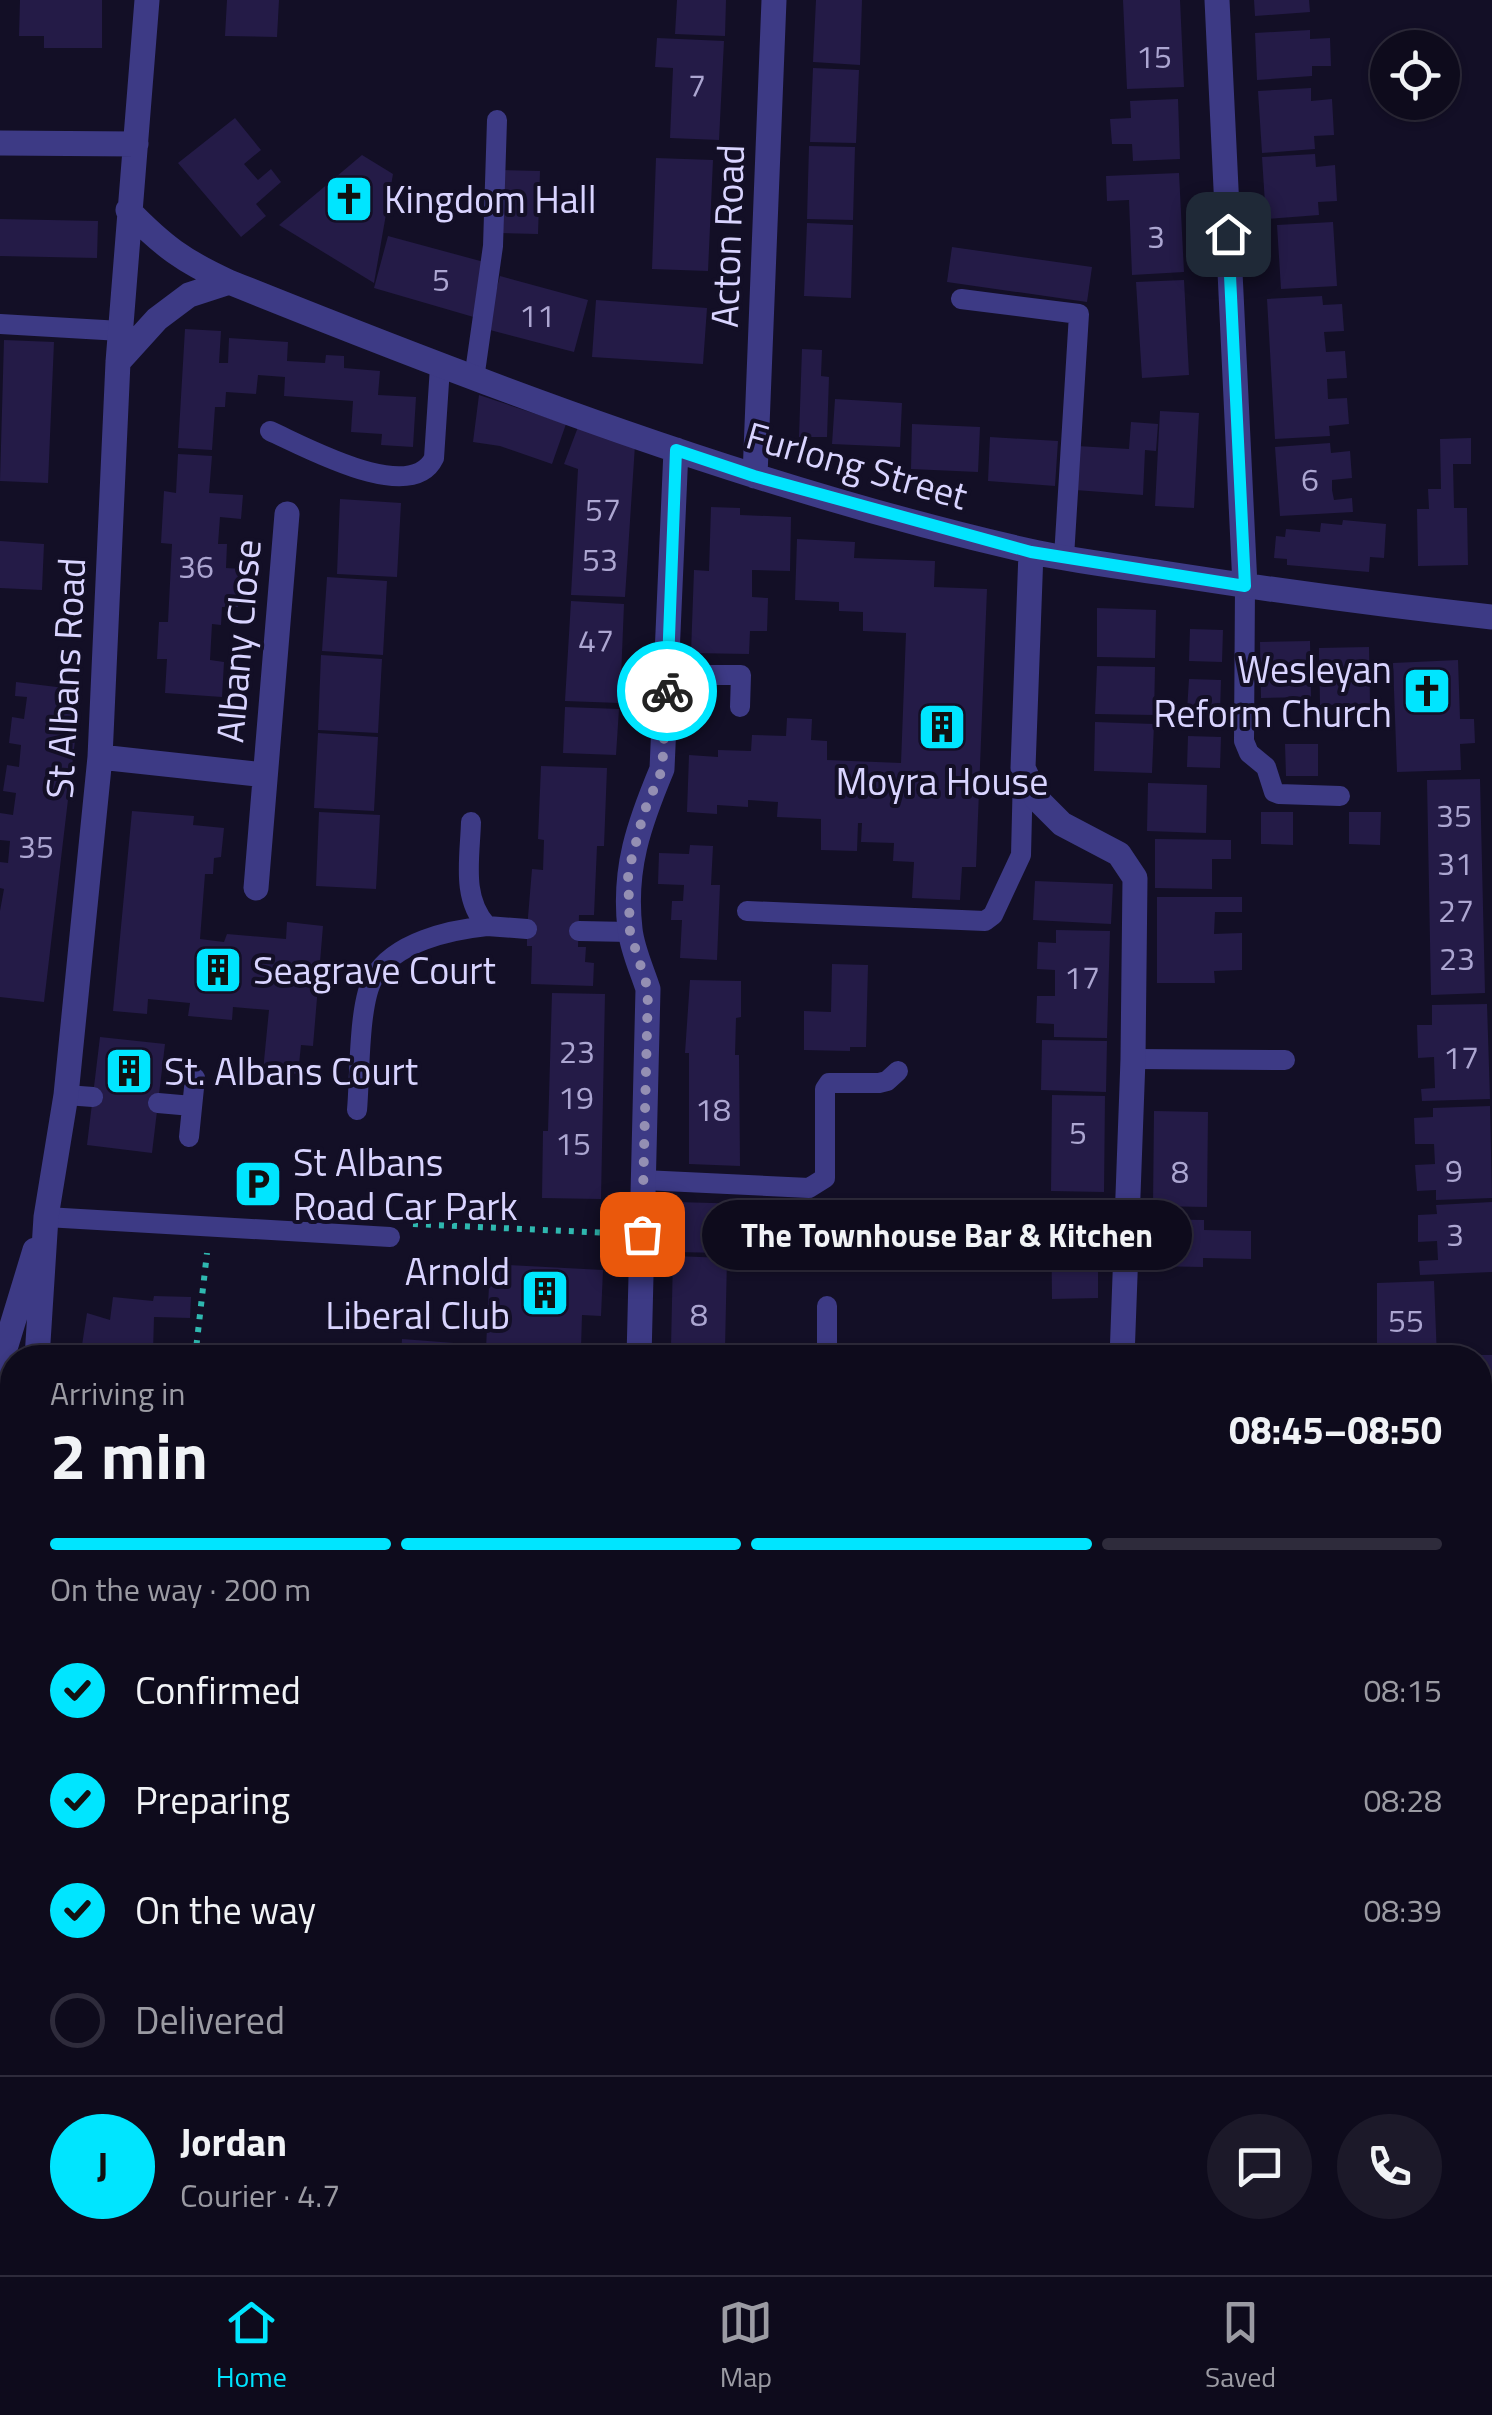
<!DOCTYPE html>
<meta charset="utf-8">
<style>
body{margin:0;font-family:"Titillium Web",sans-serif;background:#1c1929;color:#f1f3f6;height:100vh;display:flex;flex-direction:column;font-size:38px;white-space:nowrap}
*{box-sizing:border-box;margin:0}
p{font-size:32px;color:#9b9ba3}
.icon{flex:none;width:55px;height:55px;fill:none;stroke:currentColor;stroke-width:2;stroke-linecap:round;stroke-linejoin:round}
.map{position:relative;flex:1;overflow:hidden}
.panel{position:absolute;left:0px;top:1345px;width:1492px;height:930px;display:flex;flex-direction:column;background:#0e0b1c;border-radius:40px 40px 0 0;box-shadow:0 2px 8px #0004,0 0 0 2px #2e2b3b}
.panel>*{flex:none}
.tools{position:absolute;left:1370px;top:30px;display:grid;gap:20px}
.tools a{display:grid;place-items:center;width:90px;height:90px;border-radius:50%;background:#0e0b1c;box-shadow:0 2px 8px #0004,0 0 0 2px #2e2b3b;font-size:50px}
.pin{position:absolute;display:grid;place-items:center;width:85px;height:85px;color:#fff;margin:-42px;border-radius:20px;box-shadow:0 5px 15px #0006}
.courier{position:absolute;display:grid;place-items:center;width:100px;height:100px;margin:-50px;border:8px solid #00e5ff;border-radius:50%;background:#fff;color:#222;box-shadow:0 2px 12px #0007}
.bubble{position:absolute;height:70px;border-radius:35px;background:#0e0b1c;box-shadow:0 2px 8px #0004,0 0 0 2px #2e2b3b;font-size:32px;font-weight:700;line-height:70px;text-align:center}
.headline em{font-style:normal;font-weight:700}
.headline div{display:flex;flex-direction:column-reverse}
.headline{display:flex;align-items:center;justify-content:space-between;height:170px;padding:0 50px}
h1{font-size:65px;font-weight:700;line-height:75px}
.bar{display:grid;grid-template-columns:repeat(4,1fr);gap:15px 10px;align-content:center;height:120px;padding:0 50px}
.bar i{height:12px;border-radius:8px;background:#2e2b3b}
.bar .selected{background:#00e5ff}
.bar p{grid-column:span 4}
.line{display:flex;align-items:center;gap:25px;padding:0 50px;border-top:2px solid #2e2b3b}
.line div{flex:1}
.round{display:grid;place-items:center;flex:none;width:105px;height:105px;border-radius:52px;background:#1c1929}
ol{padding:0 50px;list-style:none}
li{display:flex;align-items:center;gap:30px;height:110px}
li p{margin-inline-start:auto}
li .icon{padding:10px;border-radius:50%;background:#00e5ff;color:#111;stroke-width:4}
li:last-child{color:#9b9ba3}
li i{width:55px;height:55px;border:5px solid #2e2b3b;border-radius:50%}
.dock{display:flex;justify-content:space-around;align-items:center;height:140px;border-top:2px solid #2e2b3b;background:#0e0b1c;font-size:28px;color:#9b9ba3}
.dock a{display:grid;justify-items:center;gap:5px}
.dock .selected{color:#00e5ff}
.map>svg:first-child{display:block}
.building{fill:#241b47}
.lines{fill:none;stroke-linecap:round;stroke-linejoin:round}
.path{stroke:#2fb8b0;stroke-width:6;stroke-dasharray:5 8;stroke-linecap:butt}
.service{stroke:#3d3a85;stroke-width:20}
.pedestrian{stroke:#3d3a85;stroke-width:25}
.minor{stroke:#3d3a85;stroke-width:25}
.tertiary{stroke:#3d3a85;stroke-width:25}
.done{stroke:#948fb3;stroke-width:10;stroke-dasharray:0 18}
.route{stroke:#00e5ff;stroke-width:12}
.labels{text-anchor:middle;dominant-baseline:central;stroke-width:8;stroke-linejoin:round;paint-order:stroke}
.number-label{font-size:32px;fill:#aca6d1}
.poi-label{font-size:38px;fill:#d9d4ff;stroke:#130f26;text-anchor:start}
.street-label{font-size:38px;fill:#d9d4ff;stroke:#130f26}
</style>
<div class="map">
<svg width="1492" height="2275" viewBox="0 0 1492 2275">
<rect width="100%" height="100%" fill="#130f26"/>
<!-- building -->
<path class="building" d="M20 0H102V48H44V36H19Z
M227 0H279L277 37 225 36Z
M677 0H726L725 36 675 34Z
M816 0H862L860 65 813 62Z
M1123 0H1180L1184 87 1127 89Z
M1254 0H1309L1310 12 1255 16Z
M1310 30V39L1330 38 1331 66H1312V76L1257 80 1255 33Z
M657 38 724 41 719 140 670 138 673 68 655 67Z
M813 68 859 70 856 143 810 142Z
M1311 88V101L1332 99 1334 135 1314 136 1315 149 1262 153 1258 91Z
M1178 99 1180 159 1133 161 1132 144H1112L1110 119 1131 118 1130 101Z
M235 118 261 150 244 164 258 180 271 169 281 182 256 204 266 216 241 237 178 163Z
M809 146 855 147 853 220 807 219Z
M1315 154 1316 167 1335 165 1337 201 1318 202 1319 215 1266 219 1262 157Z
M362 155 393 174 374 283 279 225Z
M656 158 713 160 708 271 652 269Z
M501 170 540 171 538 234 499 233Z
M1179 173 1184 272 1132 275 1129 200 1107 201 1106 176Z
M0 219 98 221 97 258 0 256Z
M1333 222 1337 286 1281 289 1277 225Z
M807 223 853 225 851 298 804 296Z
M388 236 484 262 477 318 374 288Z
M952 247 1092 267 1087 302 947 282Z
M500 276 588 300 574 352 486 329Z
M1184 280 1189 375 1142 378 1136 282Z
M1322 296 1323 305 1342 304 1344 331 1324 332 1326 352 1345 351 1347 378 1327 379 1328 399 1347 398 1349 424 1329 426 1330 436 1275 439 1267 299Z
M596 300 707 308 703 364 592 357Z
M185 329 221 331 219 363H228L229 338 288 342 287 361 325 363 326 355 344 356V368L380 371 378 395 416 397 413 447 381 445 382 434 351 432 353 401 284 396 285 377 258 375 256 394 226 392 225 407H215L212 450 178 448Z
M4 340 54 342 48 483 0 481Z
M802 349 822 350 821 376 829 377 827 437H799Z
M479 395 566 424 552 464 500 446 473 442Z
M835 399 902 403 900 447 832 444Z
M1160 411 1199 413 1194 508 1155 506Z
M1131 422 1158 424 1156 451 1145 450 1143 495 1075 490 1077 446 1129 449Z
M912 424 980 427 978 472 911 469Z
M578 427 635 445 625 597 571 595 578 469 564 464Z
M990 437 1058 441 1055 486 988 481Z
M1471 438V464H1453L1454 508H1467L1468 565 1418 566 1417 509H1429L1428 489H1441L1440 439Z
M1330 443 1331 453 1350 451 1352 478 1332 480V490L1334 500 1352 498 1353 512 1280 516 1275 447Z
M178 454 212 456 209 493 243 495 241 519 220 517 218 544H227L226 568 241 569 238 607H222L221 625 212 624 210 660 224 662 222 697 165 693 167 659H157L159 622H168L172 544 161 543 164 491 176 493Z
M340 499 401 503 397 577 337 574Z
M711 507 740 508V515L791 517 790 571 752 570V597L768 598 767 631H750L749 654 691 653 694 570 709 571Z
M1343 520 1386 524 1384 558 1370 557 1369 572 1287 565V559L1274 558 1276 536 1285 537 1286 529 1320 532 1321 523 1342 525Z
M797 539 855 542 854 558 935 561 934 587 987 589 976 867H962L960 900 912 898 914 862 893 861 894 843 861 842 862 823H858L857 851 821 850V819L777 817 778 802 748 800V807L717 805V814L687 812 689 755 718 757V750L751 751 752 735 786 736 787 718 812 719 811 740 827 741V760L901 763 906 633 863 631V612L839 611V602L795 600Z
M0 541 44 544 42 590 0 588Z
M327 577 387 581 383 655 322 651Z
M571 601 624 604 620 703 565 701Z
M1097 608 1156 610 1155 658 1097 657Z
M1190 629 1223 630 1222 662 1189 661Z
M1310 641 1311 697 1261 698 1260 642Z
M1369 647 1370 704 1320 705 1319 648Z
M321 655 382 659 378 733 318 730Z
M1458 660 1460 719H1474L1475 743 1460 744 1461 770 1397 772 1393 663Z
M1097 666 1155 667 1154 715 1095 714Z
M1189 679 1221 680 1220 712 1187 711Z
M16 682 81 690 44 1002 0 997V911L4 889 0 888V862L8 863 10 841 0 840V813L13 815 16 793 3 791 7 765 19 767 21 745 9 743 12 717 24 719 27 697 15 696Z
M565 707 619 709 616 755 563 753Z
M1095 722 1154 724 1152 773 1094 771Z
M318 733 378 737 374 811 314 808Z
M1188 736 1221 737 1220 768 1187 767Z
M1285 744H1318V776H1286Z
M541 766 607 768 604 846H597L594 915H579L578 947H586L585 962 594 963 593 986 531 984 532 946H527V929L532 869 543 870 544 840 538 839Z
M1480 779 1485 993 1431 995 1427 780Z
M1148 783 1207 785 1206 833 1147 831Z
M132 811 194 816 193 825 224 828 221 857 214 858 213 874H205L200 939 224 942 227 934 286 939 287 922 323 926 313 1046 301 1045 298 1074 263 1071 269 1010 233 1007 232 1020 188 1016 190 1003 148 999 147 1014 113 1011Z
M319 812 380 815 376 889 316 886Z
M1261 812H1293V845L1261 844Z
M1349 812H1381L1380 845 1349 844Z
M1155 839 1231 840V859H1212V889L1155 888Z
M690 845 713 846 711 885H720L717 960 680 958 682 920H671L672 901H683L684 885 658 884 659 853 689 854Z
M1035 881 1113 884 1111 924 1033 920Z
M1157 897H1242V912H1215L1214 934 1242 933V970L1214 971 1215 983H1157Z
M1056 930 1110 931 1107 1038 1054 1037V1024L1036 1023 1037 996H1055V970L1037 969 1038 942 1056 943Z
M832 964 868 965 866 1047H850V1051L804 1050V1011L831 1012Z
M690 980 741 981V1017L736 1018 735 1055H739L740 1166 689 1164V1053H685Z
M552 993 605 994 601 1199 542 1198 543 1131H548Z
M1487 1004 1490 1099 1422 1101 1421 1089 1435 1088 1434 1057 1418 1058 1417 1025H1432V1005Z
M100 1037 165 1044 152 1153 87 1145Z
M1042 1040 1107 1041 1106 1092 1041 1090Z
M1052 1095 1105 1096 1104 1192 1051 1191Z
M1490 1106 1492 1198 1436 1200V1190L1417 1191 1415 1165 1435 1164 1434 1144H1415L1414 1118 1433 1117V1108Z
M1154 1111 1208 1112 1207 1207 1153 1206Z
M675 1202 749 1204V1229L728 1228 727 1253 673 1252Z
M1492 1202V1272L1420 1275 1419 1261 1438 1260 1437 1241 1418 1242V1215L1437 1214 1436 1205Z
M1051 1207H1098V1298L1052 1299Z
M1150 1219 1204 1220V1230L1251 1231V1259L1203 1258V1267L1150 1266Z
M673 1256 727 1258 725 1349 671 1348Z
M490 1264 603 1270 601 1316 582 1315 581 1348 613 1349V1358H475V1348L486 1349Z
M1434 1281 1437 1358H1377V1283Z
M154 1296 191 1297 190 1318 154 1317 153 1353 163 1358H80L87 1313 110 1320 113 1297 153 1301Z
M402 1339 467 1344 466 1358H401Z
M1328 1343H1341V1358H1328Z
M1359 1343H1372V1358H1359Z
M1480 1355H1492V1408L1480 1409Z
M1480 1539 1492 1540V1654L1481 1653 1488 1570H1480Z
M1480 1910 1492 1911V2031L1480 2030Z
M0 2014 12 2020V2041L0 2065Z
M12 2078V2113L0 2107Z
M1480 2109 1492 2110V2176L1480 2175Z
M78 2262H157L151 2275H103Z
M455 2262H498L514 2275H449L446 2273Z
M740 2262H776L763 2275H752Z
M955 2262H1020L1022 2275H956Z
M1112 2262H1202L1204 2275H1114Z
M1283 2262H1351L1354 2275H1286Z"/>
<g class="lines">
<!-- path -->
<path class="path" d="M413 1224 611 1233
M195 1358 207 1253"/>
<!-- service -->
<path class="service" d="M961 299 1079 314 1064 557
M0 324 121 331
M474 379 493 246 497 120
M270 431C304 446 411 506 434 458L440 367
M1245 586 1244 741 1249 753 1266 767 1274 792 1279 794 1340 796
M668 675H741L740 707
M471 822C470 858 461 898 487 926L527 929
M747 911 985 921 993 915 1021 855 1023 773
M579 931 630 932
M1133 1059 1285 1060
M66 1095 93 1097
M158 1103 192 1106
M357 1110C360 1079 358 1002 374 977 395 942 449 930 487 926
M189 1137 195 1078
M643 1180 809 1188 825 1178V1089L829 1083H879L887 1081 898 1071
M46 1217 390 1237
M827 1358V1306"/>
<!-- pedestrian -->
<path class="pedestrian" d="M802 2275 816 2262"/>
<!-- minor -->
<path class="minor" d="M1217 0 1245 586
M0 143 136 144
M229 282C490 387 754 488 1029 551 1073 561 1119 566 1163 573 1272 590 1382 605 1492 617
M118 362 157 319 189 295 229 282C183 261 163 246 128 210
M755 476 774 0
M1031 552 1023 768 1037 799 1062 824 1119 854 1135 878 1133 1059 1122 1358
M100 757 265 775
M256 888 287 514
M37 1358 46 1217 66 1095 100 757 118 362 147 0
M639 1358 648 989C642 970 632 949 630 929 623 869 639 824 662 769L676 450
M0 1365 35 1250
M1480 2079H1492
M1248 2262 1250 2275
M35 2275 41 2262"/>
<!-- tertiary -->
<path class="tertiary" d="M0 1437 12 1442
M1480 1469 1492 1467
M0 1609 12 1557
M0 1943 12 1949
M662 2262 676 2275"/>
</g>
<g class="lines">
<!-- done -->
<path class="done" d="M642 1234 648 989 630 932 628 873 644 812 662 770 667 691"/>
<!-- route -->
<path class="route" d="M667 691 676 450 754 476 1031 552 1245 586 1228 234"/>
</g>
<!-- icons -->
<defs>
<g id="church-square" transform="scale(2.5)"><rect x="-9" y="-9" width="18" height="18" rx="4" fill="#00e5ff" stroke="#130f26"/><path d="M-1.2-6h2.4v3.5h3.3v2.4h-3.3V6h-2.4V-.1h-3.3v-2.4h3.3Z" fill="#111"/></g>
<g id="building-square" transform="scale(2.5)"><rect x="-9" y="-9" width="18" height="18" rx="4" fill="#00e5ff" stroke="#130f26"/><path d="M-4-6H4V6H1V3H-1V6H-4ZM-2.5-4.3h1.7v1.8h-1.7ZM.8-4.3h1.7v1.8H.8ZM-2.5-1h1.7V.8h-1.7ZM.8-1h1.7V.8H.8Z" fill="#111"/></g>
<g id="parking-square" transform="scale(2.5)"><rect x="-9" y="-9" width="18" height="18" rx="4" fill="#00e5ff" stroke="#130f26"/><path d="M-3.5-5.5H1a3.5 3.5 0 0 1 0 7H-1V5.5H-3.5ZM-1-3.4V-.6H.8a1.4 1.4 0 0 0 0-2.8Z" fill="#111"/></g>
</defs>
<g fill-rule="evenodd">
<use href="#church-square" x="349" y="199"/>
<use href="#church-square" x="1427" y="691"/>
<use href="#building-square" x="942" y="727"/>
<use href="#building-square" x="218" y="970"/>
<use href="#building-square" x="129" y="1071"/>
<use href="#parking-square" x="258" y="1184"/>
<use href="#building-square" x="545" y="1293"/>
</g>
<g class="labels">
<!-- number labels -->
<g class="number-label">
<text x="1154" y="56">15</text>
<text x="697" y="85">7</text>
<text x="1156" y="236">3</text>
<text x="441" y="279">5</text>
<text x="537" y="315">11</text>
<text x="1310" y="479">6</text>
<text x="603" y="509">57</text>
<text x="600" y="559">53</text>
<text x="196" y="566">36</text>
<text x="596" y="640">47</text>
<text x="1454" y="815">35</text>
<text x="36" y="846">35</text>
<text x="1455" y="863">31</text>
<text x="1456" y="910">27</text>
<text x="1457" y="958">23</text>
<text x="1082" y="977">17</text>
<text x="577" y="1051">23</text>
<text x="1461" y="1057">17</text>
<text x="576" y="1097">19</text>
<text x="713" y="1109">18</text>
<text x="1078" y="1132">5</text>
<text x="573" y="1143">15</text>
<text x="1454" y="1170">9</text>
<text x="1180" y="1171">8</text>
<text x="1455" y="1234">3</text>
<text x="699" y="1314">8</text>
<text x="1406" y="1320">55</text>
</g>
<!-- poi labels -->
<g class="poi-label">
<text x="384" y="199">Kingdom Hall</text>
<text x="1392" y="669" text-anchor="end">Wesleyan<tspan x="1392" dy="44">Reform Church</tspan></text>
<text x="942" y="781" text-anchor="middle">Moyra House</text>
<text x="253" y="970">Seagrave Court</text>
<text x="164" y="1071">St. Albans Court</text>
<text x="293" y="1162">St Albans<tspan x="293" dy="44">Road Car Park</tspan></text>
<text x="510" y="1271" text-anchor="end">Arnold<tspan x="510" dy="44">Liberal Club</tspan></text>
</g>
<!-- street labels -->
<g class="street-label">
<text transform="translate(727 236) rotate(-88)">Acton Road</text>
<text transform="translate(857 465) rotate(16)">Furlong Street</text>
<text transform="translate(238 641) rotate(-85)">Albany Close</text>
<text transform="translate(65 678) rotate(-87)">St Albans Road</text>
</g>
</g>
</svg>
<div class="tools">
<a><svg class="icon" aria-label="locate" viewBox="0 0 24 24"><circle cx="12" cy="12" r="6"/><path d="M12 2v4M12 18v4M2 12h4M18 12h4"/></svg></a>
</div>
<div class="pin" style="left:642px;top:1234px;background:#ea580c"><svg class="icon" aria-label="bag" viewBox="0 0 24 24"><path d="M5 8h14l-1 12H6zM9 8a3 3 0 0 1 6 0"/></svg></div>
<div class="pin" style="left:1228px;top:234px;background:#1f2937"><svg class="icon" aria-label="home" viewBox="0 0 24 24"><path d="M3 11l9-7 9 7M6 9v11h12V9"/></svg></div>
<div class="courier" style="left:667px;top:691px"><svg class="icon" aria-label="bike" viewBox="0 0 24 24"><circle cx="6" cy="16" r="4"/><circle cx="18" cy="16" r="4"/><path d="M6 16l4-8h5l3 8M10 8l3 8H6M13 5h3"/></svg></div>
<div class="bubble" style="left:702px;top:1200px;width:490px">The Townhouse Bar &amp; Kitchen</div>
<section class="panel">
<div class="headline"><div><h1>2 min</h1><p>Arriving in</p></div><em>08:45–08:50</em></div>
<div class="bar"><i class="selected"></i><i class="selected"></i><i class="selected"></i><i></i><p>On the way · 200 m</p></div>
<ol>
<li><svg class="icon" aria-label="check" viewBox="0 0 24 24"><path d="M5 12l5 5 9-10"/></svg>Confirmed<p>08:15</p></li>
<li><svg class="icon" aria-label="check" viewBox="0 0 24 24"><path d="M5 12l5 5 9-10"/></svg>Preparing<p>08:28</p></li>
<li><svg class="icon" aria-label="check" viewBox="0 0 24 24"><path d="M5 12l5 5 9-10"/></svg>On the way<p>08:39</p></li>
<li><i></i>Delivered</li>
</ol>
<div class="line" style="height:180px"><b class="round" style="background:#00e5ff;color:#111">J</b><div><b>Jordan</b><p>Courier · 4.7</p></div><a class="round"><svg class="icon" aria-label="chat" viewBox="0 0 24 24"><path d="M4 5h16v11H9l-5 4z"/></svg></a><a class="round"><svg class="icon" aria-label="phone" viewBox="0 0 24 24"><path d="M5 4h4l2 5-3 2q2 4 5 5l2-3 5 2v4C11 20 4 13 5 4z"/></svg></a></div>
</section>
</div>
<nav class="dock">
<a class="selected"><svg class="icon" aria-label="home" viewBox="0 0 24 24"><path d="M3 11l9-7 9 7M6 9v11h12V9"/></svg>Home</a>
<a><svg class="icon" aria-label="map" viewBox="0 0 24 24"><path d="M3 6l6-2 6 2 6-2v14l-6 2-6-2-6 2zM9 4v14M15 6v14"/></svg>Map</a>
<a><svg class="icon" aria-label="saved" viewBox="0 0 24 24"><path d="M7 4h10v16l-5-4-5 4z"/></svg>Saved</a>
</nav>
